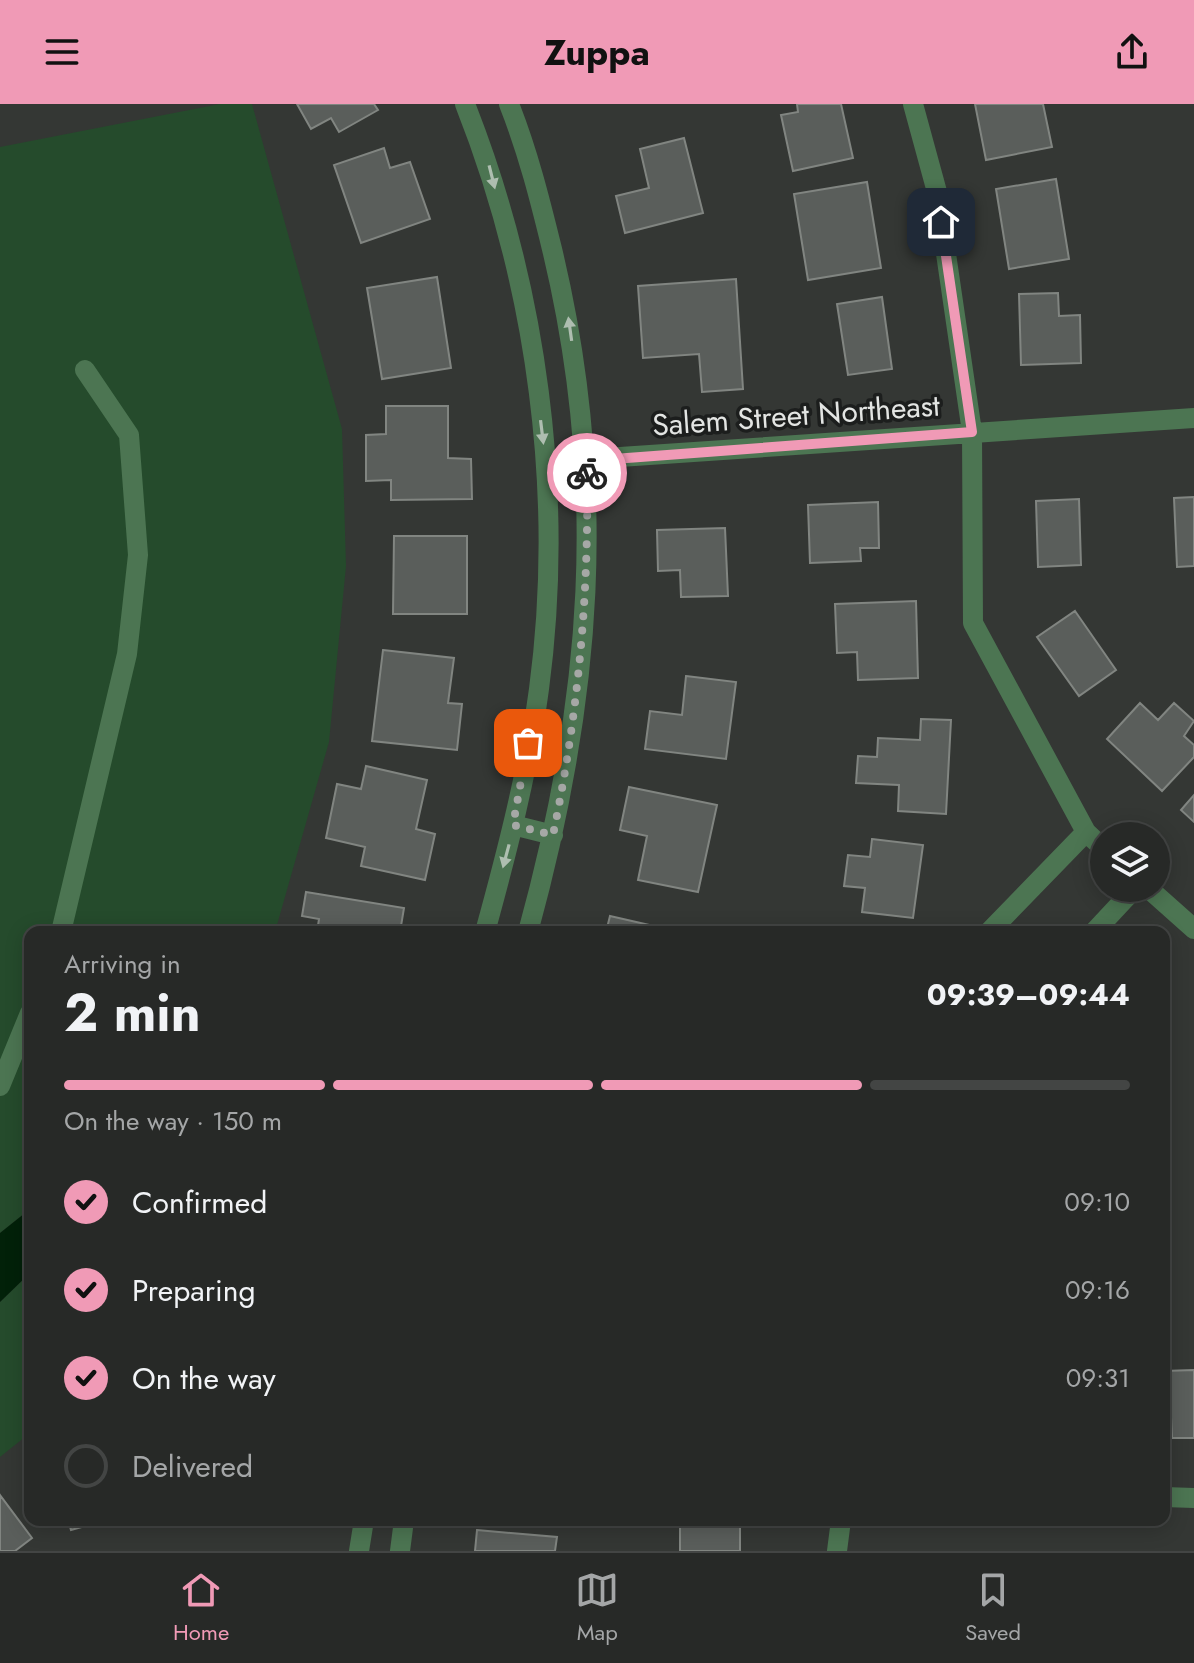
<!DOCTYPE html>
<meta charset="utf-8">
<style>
body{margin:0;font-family:Jost,sans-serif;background:#2f312f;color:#f1f3f6;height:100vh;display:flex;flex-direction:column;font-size:30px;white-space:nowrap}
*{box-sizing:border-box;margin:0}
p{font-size:26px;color:#a4a6a7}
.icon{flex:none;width:44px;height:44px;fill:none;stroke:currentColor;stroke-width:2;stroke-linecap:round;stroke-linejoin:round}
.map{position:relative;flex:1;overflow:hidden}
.details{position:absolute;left:24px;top:822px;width:1146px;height:600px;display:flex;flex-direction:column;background:#272927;border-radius:16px;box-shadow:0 4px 20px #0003,0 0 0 2px #434544}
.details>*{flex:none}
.controls{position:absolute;left:1090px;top:718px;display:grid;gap:16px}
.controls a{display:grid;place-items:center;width:80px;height:80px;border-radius:50%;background:#272927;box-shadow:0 4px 20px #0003,0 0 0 2px #434544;font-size:40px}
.pin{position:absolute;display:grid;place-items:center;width:68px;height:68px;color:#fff;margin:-34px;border-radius:16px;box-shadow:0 4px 12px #0006}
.courier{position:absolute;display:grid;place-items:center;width:80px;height:80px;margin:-40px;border:6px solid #f09ab6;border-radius:50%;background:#fff;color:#222;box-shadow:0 2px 10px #0007}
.overview em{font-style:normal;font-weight:700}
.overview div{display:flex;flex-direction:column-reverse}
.overview{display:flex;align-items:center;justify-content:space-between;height:136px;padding:0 40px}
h1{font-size:52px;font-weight:700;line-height:60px}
.bar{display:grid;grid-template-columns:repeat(4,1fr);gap:12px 8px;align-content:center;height:96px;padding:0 40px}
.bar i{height:10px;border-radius:6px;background:#434544}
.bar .active{background:#f09ab6}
.bar p{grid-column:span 4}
ol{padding:0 40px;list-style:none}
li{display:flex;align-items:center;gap:24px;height:88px}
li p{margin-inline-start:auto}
li .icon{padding:8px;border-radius:50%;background:#f09ab6;color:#111;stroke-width:4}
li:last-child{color:#a4a6a7}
li i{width:44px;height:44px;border:4px solid #434544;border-radius:50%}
header{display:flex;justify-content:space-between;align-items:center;height:104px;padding:0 40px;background:#f09ab6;color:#111;font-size:36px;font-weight:700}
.menu{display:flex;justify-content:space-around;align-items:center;height:112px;border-top:2px solid #434544;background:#272927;font-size:22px;color:#a4a6a7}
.menu a{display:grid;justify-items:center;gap:4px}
.menu .active{color:#f09ab6}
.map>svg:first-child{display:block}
.green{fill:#254b2c}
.water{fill:#022109}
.building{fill:#5a5e5b;stroke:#818581;stroke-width:2}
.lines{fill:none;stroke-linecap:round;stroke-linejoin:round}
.minor{stroke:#4c7552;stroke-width:20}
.oneway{fill:#aebeb0}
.done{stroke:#a6a8a6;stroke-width:8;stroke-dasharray:0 14.4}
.route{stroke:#f09ab6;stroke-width:10}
.labels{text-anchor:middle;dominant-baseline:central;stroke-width:7;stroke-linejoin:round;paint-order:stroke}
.street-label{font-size:30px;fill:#e3e5e3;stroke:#1c1e1d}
</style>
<header><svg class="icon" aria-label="menu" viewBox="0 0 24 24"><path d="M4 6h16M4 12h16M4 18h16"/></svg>Zuppa<svg class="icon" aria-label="share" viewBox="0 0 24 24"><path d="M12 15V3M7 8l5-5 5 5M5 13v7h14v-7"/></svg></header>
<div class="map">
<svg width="1194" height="1447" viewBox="0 0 1194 1447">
<rect width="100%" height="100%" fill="#343734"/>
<!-- green -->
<path class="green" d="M220 0H252L342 325 346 462 329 638 275 828H30V1105L0 1129V43Z
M30 1169V1329L0 1353V1198Z"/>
<!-- water -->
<path class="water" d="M30 1105V1169L0 1198V1129Z"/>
<!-- building -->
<path class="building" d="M297 0H374L378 6 339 28 331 14 311 25Z
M797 0H841L853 54 793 67 781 11 798 8Z
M975 0H1043L1052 43 986 56Z
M684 34 703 109 625 129 616 92 649 84 640 45Z
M384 44 390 64 410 58 430 115 361 139 334 61Z
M1056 75 1069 155 1009 165 996 85Z
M867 78 881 164 808 176 794 90Z
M437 173 451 264 382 275 367 184Z
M736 175 743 285 702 288 699 250 643 254 638 182Z
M1058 189 1059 212 1080 211 1081 259 1021 261 1019 190Z
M882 193 892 265 848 271 837 200Z
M386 302H448V354L471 355 472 395 391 396V376L366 377V331L386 330Z
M1194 393V462L1177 463 1174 394Z
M1079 395 1081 461 1038 463 1036 397Z
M878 398 879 444H860L861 457 810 459 808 401Z
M725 424 728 492 681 493 680 466 658 467 657 426Z
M394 432H467V510H393Z
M916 497 918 574 858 576 857 548 837 549 835 500Z
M1075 507 1116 566 1079 592 1037 533Z
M383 546 454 554 448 599 462 600 457 646 372 637Z
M686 572 736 578 726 655 645 645 650 607 682 611Z
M1140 599 1158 616 1174 599 1194 617 1184 632 1194 641V653L1162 687 1107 635Z
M921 615 951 616 946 710 898 707 899 681 856 679 858 652 877 653 878 634 920 636Z
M366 662 427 676 416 725 435 730 425 776 361 762 365 743 326 734 337 680 361 685Z
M629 683 717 701 698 788 638 776 647 732 620 726Z
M1194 691V718L1181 706Z
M872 735 923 741 913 814 862 808 865 784 844 782 848 751 870 753Z
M306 788 404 804 400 828H317L319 815 302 812Z
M610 812 676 827V828H606Z
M1194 1266V1334H1172L1171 1313H1164V1267Z
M0 1391 32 1434 15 1447H0Z
M68 1416H107L71 1426Z
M680 1416H740V1447H680Z
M477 1426 557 1433 555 1447H475Z"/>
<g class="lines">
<!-- minor -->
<path class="minor" d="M465 0C537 182 565 390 539 585 528 667 507 748 485 828
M509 0C528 48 540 96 552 145 609 382 592 595 528 828
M913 0 937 88 972 328 973 519 1086 728 1104 745
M546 358 1194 314
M513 721 553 731
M1148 784 1194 825
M61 828 127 550 138 451 129 331 85 266
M989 828 1086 728
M1094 828 1135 784
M0 982 30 909
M1164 1393 1194 1394
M359 1447 364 1416
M400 1447 404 1416
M837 1447 841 1416"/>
</g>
<!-- one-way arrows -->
<defs><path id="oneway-solid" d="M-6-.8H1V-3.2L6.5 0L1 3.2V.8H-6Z" transform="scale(2)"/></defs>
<g class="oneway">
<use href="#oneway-solid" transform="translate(492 73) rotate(76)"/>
<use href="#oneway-solid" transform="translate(570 225) rotate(-98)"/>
<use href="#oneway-solid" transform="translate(542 328) rotate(83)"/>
<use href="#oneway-solid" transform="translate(506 752) rotate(105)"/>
</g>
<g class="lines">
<!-- done -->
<path class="done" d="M528 639 513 721 553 731C578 611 589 492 587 369"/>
<!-- route -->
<path class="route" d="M587 369V357L972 328 941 118"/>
</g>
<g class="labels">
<!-- street labels -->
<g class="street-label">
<text transform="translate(796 311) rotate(-4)">Salem Street Northeast</text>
</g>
</g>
</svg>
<div class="controls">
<a><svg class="icon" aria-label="layers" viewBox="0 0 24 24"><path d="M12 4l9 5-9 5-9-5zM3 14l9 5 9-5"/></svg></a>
</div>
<div class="pin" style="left:528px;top:639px;background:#ea580c"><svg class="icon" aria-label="bag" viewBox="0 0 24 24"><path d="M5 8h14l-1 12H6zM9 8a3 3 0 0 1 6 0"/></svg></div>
<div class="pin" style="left:941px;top:118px;background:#1f2937"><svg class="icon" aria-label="home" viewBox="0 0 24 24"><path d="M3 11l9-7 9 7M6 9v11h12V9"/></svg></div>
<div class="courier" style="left:587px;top:369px"><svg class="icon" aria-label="bike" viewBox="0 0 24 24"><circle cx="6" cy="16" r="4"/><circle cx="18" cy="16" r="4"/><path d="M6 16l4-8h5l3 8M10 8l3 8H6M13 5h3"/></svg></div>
<section class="details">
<div class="overview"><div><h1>2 min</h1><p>Arriving in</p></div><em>09:39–09:44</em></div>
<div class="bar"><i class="active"></i><i class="active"></i><i class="active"></i><i></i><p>On the way · 150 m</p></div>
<ol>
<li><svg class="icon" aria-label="check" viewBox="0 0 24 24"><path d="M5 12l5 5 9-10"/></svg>Confirmed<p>09:10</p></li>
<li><svg class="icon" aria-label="check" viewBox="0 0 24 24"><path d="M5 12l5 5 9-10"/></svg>Preparing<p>09:16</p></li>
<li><svg class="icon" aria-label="check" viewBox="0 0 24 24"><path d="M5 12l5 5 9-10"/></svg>On the way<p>09:31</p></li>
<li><i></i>Delivered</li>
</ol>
</section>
</div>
<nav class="menu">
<a class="active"><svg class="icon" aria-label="home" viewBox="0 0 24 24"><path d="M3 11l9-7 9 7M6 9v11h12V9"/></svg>Home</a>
<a><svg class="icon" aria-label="map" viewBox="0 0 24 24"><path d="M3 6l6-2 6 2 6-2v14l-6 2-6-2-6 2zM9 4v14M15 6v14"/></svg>Map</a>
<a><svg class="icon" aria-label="saved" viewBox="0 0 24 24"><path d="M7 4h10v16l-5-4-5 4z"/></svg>Saved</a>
</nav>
